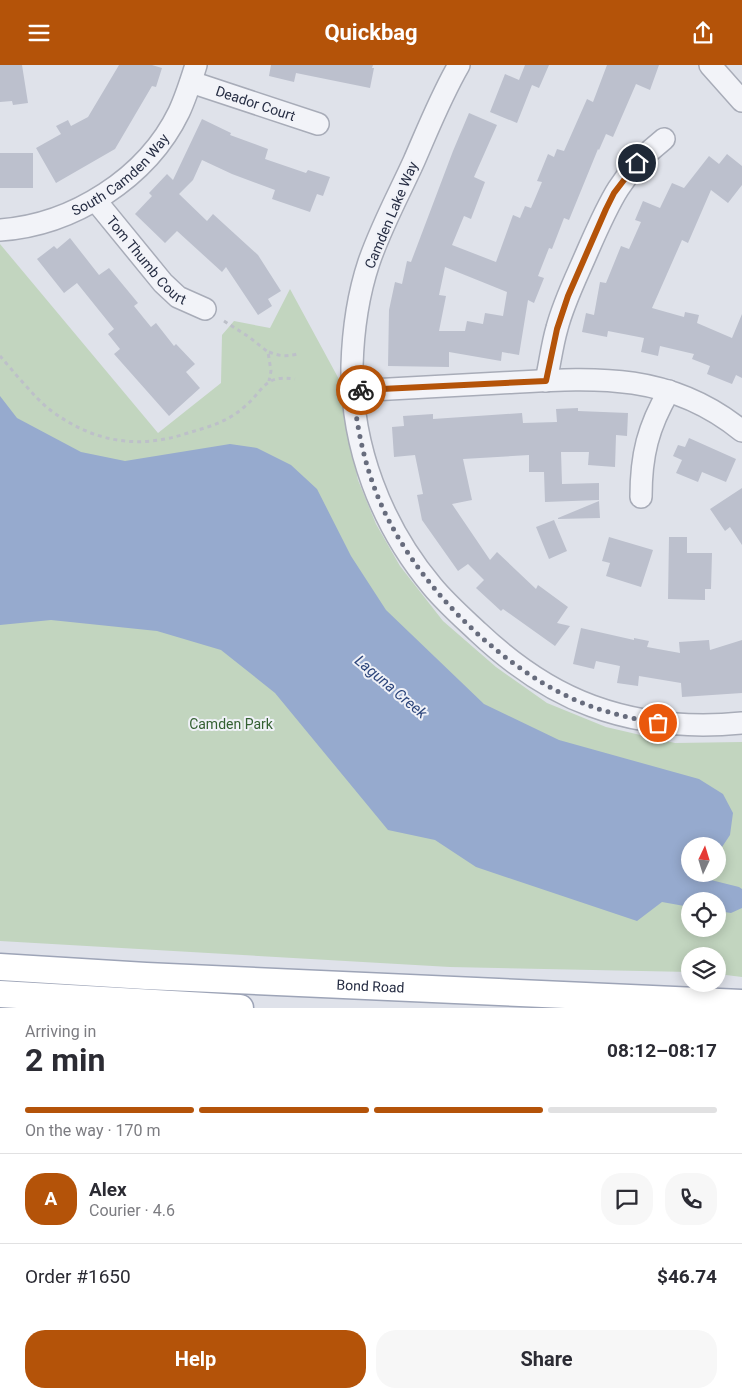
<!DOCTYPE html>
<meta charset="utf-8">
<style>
body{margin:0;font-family:Roboto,sans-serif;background:#f7f7f7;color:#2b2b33;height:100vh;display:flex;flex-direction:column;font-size:19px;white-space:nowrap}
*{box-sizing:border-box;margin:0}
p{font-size:16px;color:#7c7c81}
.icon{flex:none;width:28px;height:28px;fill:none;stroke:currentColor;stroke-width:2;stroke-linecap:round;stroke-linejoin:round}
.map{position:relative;height:943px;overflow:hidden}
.side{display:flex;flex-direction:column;background:#fff;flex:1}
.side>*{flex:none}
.needle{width:32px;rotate:4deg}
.buttons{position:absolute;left:681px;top:772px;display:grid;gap:10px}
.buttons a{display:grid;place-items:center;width:45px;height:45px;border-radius:50%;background:#fff;box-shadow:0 2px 12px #0003;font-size:25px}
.pin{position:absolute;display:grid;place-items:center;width:42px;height:42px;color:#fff;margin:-21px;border:2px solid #fff;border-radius:50%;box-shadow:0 1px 5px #0007}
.courier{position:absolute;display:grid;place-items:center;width:50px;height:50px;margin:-25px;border:4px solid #b45309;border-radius:50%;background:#fff;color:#222;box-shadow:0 1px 6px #0007}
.summary em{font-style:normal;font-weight:700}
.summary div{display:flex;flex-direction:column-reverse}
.summary{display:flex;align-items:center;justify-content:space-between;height:85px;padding:0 25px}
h1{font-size:32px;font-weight:700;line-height:38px}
.bar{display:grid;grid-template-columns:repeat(4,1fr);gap:8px 5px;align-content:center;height:60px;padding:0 25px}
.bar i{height:6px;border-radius:4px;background:#e1e1e2}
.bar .active{background:#b45309}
.bar p{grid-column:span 4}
.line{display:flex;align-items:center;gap:12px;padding:0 25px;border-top:1px solid #e1e1e2}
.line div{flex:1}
.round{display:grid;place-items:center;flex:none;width:52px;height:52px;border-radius:20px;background:#f7f7f7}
.action{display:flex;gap:10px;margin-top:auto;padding:10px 25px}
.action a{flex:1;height:58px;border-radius:20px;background:#b45309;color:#fff;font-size:20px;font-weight:700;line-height:58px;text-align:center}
.action a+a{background:#f7f7f7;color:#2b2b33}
header{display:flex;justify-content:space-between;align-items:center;height:65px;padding:0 25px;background:#b45309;color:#fff;font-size:22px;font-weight:700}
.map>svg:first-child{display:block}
.green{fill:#c2d5bf;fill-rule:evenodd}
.water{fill:#96aace}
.building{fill:#bcc0cd;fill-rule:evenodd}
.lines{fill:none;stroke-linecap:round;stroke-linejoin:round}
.minor-casing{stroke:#a8acb8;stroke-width:24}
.major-casing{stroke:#9da4b7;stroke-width:29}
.path{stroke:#bdc0c9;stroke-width:3;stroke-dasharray:4 4;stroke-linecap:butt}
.minor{stroke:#f2f3f8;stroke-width:21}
.major{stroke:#fff;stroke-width:26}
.done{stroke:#676c7d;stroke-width:5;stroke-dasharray:0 9}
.route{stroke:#b45309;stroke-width:6}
.labels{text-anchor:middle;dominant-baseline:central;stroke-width:4;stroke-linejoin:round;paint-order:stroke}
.street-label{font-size:14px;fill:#262d43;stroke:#eff1f7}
.park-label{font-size:14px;fill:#346032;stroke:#eff1f7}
.water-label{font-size:15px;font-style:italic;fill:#2c457b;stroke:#eff1f7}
</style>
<header><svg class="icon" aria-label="menu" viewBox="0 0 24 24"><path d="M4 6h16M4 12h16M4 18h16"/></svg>Quickbag<svg class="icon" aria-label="share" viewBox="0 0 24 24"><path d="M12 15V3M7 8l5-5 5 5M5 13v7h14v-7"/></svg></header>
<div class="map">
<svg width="742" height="943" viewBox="0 0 742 943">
<rect width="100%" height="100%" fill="#dfe2ea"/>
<!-- green -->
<path class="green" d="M0 179 158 368 221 318 222 270 234 256 270 263 290 224 341 318 347 366 358 415 376 459 400 501 443 556 496 602 547 638 606 662 675 678 742 677V912L718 909V891H690V907L450 902 0 876ZM690 781H718V809H690ZM690 836H718V864H690Z"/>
<!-- water -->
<path class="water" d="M0 331 17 353 81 387 125 396 230 379 257 383 291 400 317 424 351 491 386 545 484 639 559 675 699 714 723 729 733 748 730 770 718 788V781H690V809H702L703 813 739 822 742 824V843L731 848 718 846V836H690V842L662 837 637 856 476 802 435 775 388 765 275 628 221 585 157 566 51 555 0 560Z"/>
<!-- building -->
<path class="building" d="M0 0H22L28 38 13 40 12 36 0 37Z
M119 0H152L162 3 156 22 152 21 115 84 56 118 36 83 61 69 56 61 68 55 71 61 88 52Z
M271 0H373L372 3H374L370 23 296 8 294 17 269 11Z
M525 0H549L539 23 532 20 517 58 490 47 505 9 519 15Z
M607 0H659L650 25 636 19 613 72 606 69 599 85 598 84 569 155 564 153 552 184 549 183 538 211 544 213 534 238 528 235 519 290 502 287 501 296 449 287V302L388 301 389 245 395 217 402 219 407 196 411 197 453 86 469 48 497 60 474 112 485 117 471 154 464 151 452 180 496 197 513 150 520 153 525 141 531 143 542 117 537 116 548 89 554 92 557 84 564 86 587 34 593 37ZM445 202 507 227 503 251 485 248 483 259 467 256 465 266H439L446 231 439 230Z
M202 54 231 68 230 70 268 84 265 94 306 108 308 105 330 112 323 131 317 129 310 147 272 134 275 125 232 109 202 95 193 115 179 129 207 156 213 149 258 190 281 226 268 234 272 241 258 250 226 202 222 207 177 166 165 178 135 149 152 131 149 128 167 109 173 115Z
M0 88H33V123H0Z
M727 89 742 101V120L728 138 711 125 688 178 682 175 652 243 684 252 685 247 699 250 697 258 732 273 742 249V313L736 310 732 319 707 309 710 301 692 294 694 289 660 281 658 291 641 287 644 273 608 266 607 272 582 267 586 248 594 250 600 217 606 218 621 181 629 184 641 157 635 155 643 136 660 143 672 118 684 123 709 91 719 99Z
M70 173 99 210 109 203 138 238 134 241 151 262 156 258 174 281 176 279 195 299 186 307 200 323 169 351 114 289 120 284 108 269 114 264 77 218 64 228 37 194 54 181 57 184Z
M578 343V346L628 348 627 371 616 370 615 402 588 400 589 387H561L562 419 599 418V435L545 437 544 407H529V390L463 394 472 435 452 439 490 495 497 487 536 524 538 520 568 542 557 558 570 561 555 581 503 544 501 546 476 523 484 515 468 499 458 506 422 455 417 430 423 429 415 390 394 392 392 362 404 361 403 351 433 349V354L522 348 523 358 557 357 556 344Z
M689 373 736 394 726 417 702 407 698 417 676 408 682 395 673 391 678 380 685 382Z
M742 423V480L730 462 725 466 710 444Z
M599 436 600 453 558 454V453Z
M554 455 567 486 549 494 536 462Z
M609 472 653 485 641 522 606 511 610 498 602 496Z
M669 472H687V488H712L711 524H705V535L668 534Z
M581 563 634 575V573L649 576 647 582 680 588 679 577 709 575 710 585 742 575V628L682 632 681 618 639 611 638 621 617 618 620 601 596 596 594 604 573 599Z"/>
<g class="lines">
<!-- minor casing -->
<g class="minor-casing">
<g id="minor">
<path d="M459 0C441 31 428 64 414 96 399 129 381 162 369 197 358 230 353 266 352 301 351 381 381 460 432 521 446 538 462 552 478 567 512 599 548 625 592 641 641 659 691 663 742 658"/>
<path d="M710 0 742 36"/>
<path id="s1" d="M191 17 318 59"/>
<path id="s2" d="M96 136 163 218 178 232 205 244"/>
<path id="s3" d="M0 165C73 160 147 113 179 47 186 32 191 16 196 0"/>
<path d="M546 316C550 298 552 280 557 263 564 236 577 211 588 185 609 137 622 107 664 74"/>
<path d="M353 326C402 323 451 321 500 318 591 313 667 305 742 366"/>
<path d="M641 432C641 390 648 362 669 326"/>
</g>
</g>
<!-- major casing -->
<g class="major-casing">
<g id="major">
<path id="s4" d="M0 902 146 911 742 938"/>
<path d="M0 929 240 943"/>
</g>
</g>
<!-- path -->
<path class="path" d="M224 256 249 272 268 287 271 306 269 316
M269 287C279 291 286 292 297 289
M0 291C14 307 34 332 49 344 92 377 137 385 188 368 208 362 227 357 243 343 264 326 263 309 295 314"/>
<!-- minor -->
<use href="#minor" class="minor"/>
<!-- major -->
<use href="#major" class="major"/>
</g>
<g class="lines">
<!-- done -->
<path class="done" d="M361 325 353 326C357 362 364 398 378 432 411 513 492 596 571 633 599 646 628 653 658 658"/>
<!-- route -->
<path class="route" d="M361 325 546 316 557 264 568 231 606 144 614 128 637 98"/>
</g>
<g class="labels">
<!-- street labels -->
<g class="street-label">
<text stroke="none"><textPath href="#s1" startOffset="68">Deador Court</textPath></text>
<text stroke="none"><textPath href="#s3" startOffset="136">South Camden Way</textPath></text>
<text transform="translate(391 150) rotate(-67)">Camden Lake Way</text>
<text stroke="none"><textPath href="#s2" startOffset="78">Tom Thumb Court</textPath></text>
<text stroke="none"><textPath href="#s4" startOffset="371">Bond Road</textPath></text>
</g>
<!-- park labels -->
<g class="park-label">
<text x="231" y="659">Camden Park</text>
</g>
<!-- water labels -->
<g class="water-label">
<text transform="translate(391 622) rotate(40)">Laguna Creek</text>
</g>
</g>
</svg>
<div class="buttons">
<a><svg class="needle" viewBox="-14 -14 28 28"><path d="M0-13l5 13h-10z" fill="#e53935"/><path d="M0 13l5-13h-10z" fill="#7c7c81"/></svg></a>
<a><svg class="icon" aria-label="locate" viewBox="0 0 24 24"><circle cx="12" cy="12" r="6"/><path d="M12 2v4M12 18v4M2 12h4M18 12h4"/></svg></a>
<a><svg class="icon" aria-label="layers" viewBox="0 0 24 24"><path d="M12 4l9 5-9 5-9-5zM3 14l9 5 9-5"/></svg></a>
</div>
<div class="pin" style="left:658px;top:658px;background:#ea580c"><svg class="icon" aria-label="bag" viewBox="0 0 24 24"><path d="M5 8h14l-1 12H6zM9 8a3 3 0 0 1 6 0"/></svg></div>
<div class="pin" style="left:637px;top:98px;background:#1f2937"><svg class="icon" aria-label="home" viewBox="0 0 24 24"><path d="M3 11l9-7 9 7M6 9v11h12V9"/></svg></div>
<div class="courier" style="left:361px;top:325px"><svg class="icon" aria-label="bike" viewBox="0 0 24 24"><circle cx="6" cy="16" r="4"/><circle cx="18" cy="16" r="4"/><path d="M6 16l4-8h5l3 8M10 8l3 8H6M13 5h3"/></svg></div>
</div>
<section class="side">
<div class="summary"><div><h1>2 min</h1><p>Arriving in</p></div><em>08:12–08:17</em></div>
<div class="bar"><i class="active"></i><i class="active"></i><i class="active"></i><i></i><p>On the way · 170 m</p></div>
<div class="line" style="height:90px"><b class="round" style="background:#b45309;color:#fff">A</b><div><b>Alex</b><p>Courier · 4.6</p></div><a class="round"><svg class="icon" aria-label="chat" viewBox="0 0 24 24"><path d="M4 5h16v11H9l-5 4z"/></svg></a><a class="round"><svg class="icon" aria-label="phone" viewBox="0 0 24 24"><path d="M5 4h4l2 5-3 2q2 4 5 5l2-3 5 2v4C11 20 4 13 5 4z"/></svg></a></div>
<div class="line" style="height:65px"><div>Order #1650</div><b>$46.74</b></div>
<div class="action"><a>Help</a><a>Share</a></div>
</section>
